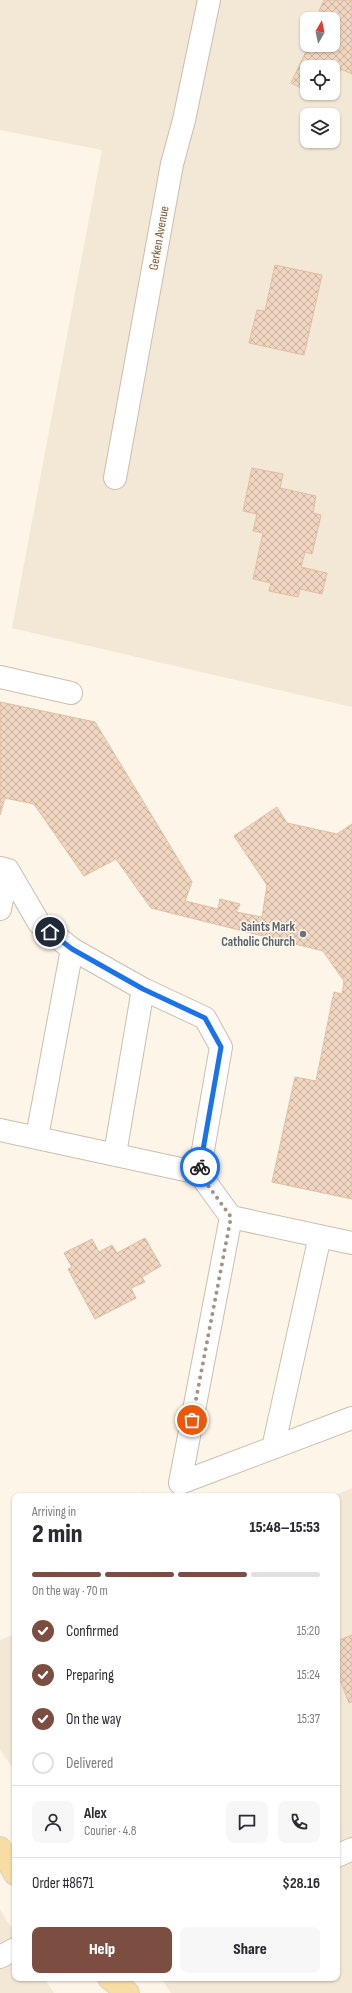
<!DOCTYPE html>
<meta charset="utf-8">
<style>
body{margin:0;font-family:"Sofia Sans Condensed",sans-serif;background:#f7f7f7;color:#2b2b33;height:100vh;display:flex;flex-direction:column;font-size:15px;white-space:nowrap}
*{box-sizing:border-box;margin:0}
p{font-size:13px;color:#7c7c81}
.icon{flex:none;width:22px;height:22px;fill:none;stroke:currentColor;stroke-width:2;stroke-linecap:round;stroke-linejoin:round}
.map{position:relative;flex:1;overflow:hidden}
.sheet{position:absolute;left:12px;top:1493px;width:328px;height:488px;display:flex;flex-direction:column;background:#fff;border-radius:8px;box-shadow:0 1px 3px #0004}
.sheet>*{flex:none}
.needle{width:26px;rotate:9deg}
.controls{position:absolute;left:300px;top:12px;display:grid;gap:8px}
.controls a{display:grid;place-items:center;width:40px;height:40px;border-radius:8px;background:#fff;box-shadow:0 1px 3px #0004;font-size:20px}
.pin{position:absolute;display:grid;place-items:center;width:34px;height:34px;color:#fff;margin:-17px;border:2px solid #fff;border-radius:50%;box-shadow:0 1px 4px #0007}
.courier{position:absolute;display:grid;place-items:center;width:40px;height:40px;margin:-20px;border:3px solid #1a73e8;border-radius:50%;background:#fff;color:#222;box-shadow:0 1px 5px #0007}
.summary em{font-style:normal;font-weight:800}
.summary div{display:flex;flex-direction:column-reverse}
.summary{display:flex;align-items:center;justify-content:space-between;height:68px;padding:0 20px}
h1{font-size:26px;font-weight:800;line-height:30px}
.bar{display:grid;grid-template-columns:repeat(4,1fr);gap:6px 4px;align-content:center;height:48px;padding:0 20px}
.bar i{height:5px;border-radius:3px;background:#e1e1e2}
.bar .on{background:#7c4e41}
.bar p{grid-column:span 4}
.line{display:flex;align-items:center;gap:10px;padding:0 20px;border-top:1px solid #e1e1e2}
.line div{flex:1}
.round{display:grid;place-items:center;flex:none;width:42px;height:42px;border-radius:8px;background:#f7f7f7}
ol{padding:0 20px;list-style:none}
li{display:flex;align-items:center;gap:12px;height:44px}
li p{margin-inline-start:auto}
li .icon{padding:4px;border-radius:50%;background:#7c4e41;color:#fff;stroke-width:4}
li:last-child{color:#7c7c81}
li i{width:22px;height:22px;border:2px solid #e1e1e2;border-radius:50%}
.cta{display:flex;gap:8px;margin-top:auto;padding:8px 20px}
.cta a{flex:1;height:46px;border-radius:8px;background:#7c4e41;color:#fff;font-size:16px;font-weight:800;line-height:46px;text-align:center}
.cta a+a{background:#f7f7f7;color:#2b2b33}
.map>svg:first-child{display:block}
.residential{fill:#f3e7d6;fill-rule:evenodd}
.building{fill:url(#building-cross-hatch);stroke:#e2bda1}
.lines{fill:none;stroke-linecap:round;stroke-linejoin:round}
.minor-casing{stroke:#cdbdae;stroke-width:24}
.major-casing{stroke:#d8d2cd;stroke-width:24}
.minor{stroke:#fff;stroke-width:22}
.major{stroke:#f7dca3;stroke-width:22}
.done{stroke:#a49283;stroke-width:4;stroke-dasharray:0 7.2}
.route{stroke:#1a73e8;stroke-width:5}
.worship-dot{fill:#6b7280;stroke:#fef9ee;stroke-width:1.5}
.labels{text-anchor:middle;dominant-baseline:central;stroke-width:3;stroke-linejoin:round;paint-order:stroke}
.street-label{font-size:13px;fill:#755d4c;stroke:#fef9ee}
.worship-label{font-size:13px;font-weight:bold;fill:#5b616d;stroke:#fef9ee;text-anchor:end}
</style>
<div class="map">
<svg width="352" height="1993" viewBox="0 0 352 1993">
<defs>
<pattern id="building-cross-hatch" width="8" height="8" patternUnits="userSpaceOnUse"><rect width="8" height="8" fill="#f0d6c0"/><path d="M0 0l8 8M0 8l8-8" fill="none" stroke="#c7b19e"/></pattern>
</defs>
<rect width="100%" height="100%" fill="#fcf5e8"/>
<!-- residential -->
<path class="residential" d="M0 0H352V707L12 628 102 150 0 130ZM307 19H333V45H307ZM307 67H333V93H307ZM307 115H333V141H307Z
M352 1488V1993H171L161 1978H337V1496H333Z
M15 1634V1771L0 1750V1640Z
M0 1910 15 1933V1978H44L54 1993H0Z"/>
<!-- building -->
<path class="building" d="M324 0H352V74L341 69 333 86V67H307V91L291 83 309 45H333V19H321L324 13 319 11Z
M312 93H330L327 100Z
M275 265 322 275 304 355 249 343 257 310 265 311Z
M252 468 283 474 280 488 316 496 313 513 321 515 312 554 305 552 301 567 327 573 322 594 300 589 298 597 269 591 271 583 253 579 263 533 253 531 257 514 243 511Z
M0 702 95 722 192 882 185 901 218 909 220 899 240 904 236 912 262 917 267 885 234 836 277 807 287 823 337 834 352 824V1199L272 1182 295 1077 316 1081 334 992 342 994 344 981 323 951 151 908 116 859 84 876 34 804 5 798 0 815Z
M145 1238 161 1266 142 1277 145 1282 131 1288 136 1298 95 1319 68 1269 72 1267 64 1253 92 1239 99 1252 112 1245 117 1253Z
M142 1493 161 1496H141Z
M352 1635V1702L349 1703 337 1672V1641Z"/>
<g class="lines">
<!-- minor casing -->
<g class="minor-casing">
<path id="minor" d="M115 478 172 164 184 120 209 0
M0 677 71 693
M0 868 8 870 39 923 72 949 143 989 205 1018 221 1047 199 1173
M0 909 8 870
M0 1130 199 1173 231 1217 180 1483
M37 1137 72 949
M115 1154 143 989
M231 1217 352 1243
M273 1448 320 1236
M180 1483 352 1418
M337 1856 352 1849
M0 1957 15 1949"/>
</g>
<!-- major casing -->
<g class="major-casing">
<path id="major" d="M0 1848 15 1874
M109 1978 128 1993"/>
</g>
<!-- minor -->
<use href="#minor" class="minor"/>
<!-- major -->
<use href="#major" class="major"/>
</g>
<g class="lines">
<!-- done -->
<path class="done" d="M192 1420 231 1217 199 1173 200 1167"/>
<!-- route -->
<path class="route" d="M50 932 72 949 143 989 205 1018 221 1047 200 1167"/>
</g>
<!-- markers -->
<circle class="worship-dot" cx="303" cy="934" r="4"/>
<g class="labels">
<!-- street labels -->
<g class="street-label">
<text transform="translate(159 238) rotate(-80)">Gerken Avenue</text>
</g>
<!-- worship labels -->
<g class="worship-label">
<text x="295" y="927">Saints Mark<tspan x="295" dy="15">Catholic Church</tspan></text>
</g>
</g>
</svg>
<div class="controls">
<a><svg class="needle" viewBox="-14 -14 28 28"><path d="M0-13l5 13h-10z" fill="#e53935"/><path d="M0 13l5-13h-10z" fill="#7c7c81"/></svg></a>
<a><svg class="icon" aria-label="locate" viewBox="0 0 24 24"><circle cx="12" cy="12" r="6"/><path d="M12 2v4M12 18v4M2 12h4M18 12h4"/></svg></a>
<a><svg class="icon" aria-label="layers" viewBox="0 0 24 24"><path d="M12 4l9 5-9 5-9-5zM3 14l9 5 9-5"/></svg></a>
</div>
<div class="pin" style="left:192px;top:1420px;background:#ea580c"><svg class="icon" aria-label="bag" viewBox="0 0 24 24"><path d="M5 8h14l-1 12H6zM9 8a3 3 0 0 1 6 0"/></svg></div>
<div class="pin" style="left:50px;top:932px;background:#1f2937"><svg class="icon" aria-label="home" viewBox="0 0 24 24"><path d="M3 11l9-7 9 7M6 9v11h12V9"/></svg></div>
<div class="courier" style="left:200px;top:1167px"><svg class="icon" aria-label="bike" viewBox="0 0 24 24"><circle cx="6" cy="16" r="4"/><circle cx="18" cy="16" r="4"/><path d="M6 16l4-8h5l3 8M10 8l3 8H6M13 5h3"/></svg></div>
<section class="sheet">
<div class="summary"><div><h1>2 min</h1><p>Arriving in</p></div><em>15:48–15:53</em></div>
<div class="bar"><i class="on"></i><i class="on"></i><i class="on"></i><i></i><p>On the way · 70 m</p></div>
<ol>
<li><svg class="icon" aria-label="check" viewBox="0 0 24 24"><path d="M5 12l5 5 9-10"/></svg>Confirmed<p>15:20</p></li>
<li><svg class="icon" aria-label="check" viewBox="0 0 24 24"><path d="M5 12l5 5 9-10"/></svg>Preparing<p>15:24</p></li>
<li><svg class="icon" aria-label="check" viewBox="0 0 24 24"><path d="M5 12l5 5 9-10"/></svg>On the way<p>15:37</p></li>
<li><i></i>Delivered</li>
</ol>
<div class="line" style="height:72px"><a class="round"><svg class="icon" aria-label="person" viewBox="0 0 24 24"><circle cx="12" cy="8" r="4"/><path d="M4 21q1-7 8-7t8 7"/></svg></a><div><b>Alex</b><p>Courier · 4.8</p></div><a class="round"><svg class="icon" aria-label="chat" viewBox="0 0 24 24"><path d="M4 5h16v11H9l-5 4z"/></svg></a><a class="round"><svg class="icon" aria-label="phone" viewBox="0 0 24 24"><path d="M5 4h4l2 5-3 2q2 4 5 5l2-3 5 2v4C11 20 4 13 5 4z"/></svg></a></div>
<div class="line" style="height:52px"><div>Order #8671</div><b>$28.16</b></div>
<div class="cta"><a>Help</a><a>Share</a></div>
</section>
</div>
